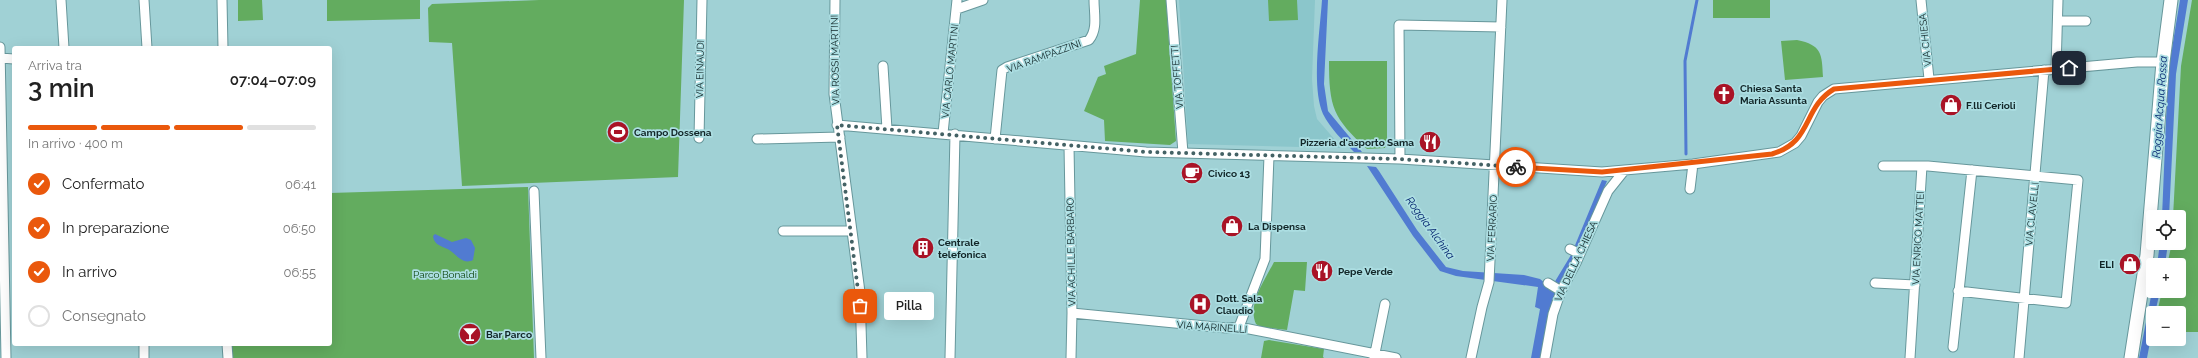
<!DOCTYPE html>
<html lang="it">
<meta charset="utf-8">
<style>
body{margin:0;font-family:Raleway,sans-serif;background:#f6f6f6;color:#222;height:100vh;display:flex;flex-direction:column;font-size:15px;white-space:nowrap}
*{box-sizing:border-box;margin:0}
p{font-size:13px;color:#767676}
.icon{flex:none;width:22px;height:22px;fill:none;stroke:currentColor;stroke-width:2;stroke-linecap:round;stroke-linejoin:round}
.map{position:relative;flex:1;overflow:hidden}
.drawer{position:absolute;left:12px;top:46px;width:320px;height:300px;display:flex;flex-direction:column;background:#fff;border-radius:4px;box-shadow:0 4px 16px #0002}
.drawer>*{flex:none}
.fabs{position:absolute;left:2146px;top:210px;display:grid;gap:8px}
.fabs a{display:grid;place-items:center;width:40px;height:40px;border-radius:4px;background:#fff;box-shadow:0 4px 16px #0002;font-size:20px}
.pin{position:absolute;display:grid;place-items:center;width:34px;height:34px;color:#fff;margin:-17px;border-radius:8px;box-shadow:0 2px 6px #0006}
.courier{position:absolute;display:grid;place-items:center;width:40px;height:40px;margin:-20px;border:3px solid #ea580c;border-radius:50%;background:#fff;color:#222;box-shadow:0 1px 5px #0007}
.bubble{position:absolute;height:28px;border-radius:4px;background:#fff;box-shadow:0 4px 16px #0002;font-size:13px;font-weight:600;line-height:28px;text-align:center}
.summary em{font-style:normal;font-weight:600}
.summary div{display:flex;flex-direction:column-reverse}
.summary{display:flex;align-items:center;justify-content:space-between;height:68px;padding:0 16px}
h1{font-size:26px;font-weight:600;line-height:30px}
.bar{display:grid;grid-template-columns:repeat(4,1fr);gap:6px 4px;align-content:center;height:48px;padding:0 16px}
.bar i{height:5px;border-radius:3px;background:#e0e0e0}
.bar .current{background:#ea580c}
.bar p{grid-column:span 4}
ol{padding:0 16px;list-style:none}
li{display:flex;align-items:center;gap:12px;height:44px}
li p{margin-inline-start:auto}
li .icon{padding:4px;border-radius:50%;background:#ea580c;color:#fff;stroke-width:4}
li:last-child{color:#767676}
li i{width:22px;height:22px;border:2px solid #e0e0e0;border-radius:50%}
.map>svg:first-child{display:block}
.built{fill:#8bc6cb}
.green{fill:#63ac5f}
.water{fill:#517bd1}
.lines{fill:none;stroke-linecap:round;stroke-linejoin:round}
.stream{stroke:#517bd1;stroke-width:3}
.street-casing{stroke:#67979b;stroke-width:11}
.secondary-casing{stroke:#67979b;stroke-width:15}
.street{stroke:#fff;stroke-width:9}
.secondary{stroke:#fff;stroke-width:13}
.done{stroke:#446265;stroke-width:4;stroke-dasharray:0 7.2}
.route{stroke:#ea580c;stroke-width:5}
.labels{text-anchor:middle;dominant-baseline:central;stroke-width:3.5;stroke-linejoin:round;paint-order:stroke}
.street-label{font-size:10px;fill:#122628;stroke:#acdee2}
.poi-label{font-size:10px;font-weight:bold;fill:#122628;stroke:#acdee2;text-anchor:start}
.park-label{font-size:10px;fill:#0c440c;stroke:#acdee2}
.water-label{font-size:11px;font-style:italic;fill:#03236e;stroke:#acdee2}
</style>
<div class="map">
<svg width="2198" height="358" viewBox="0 0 2198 358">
<rect width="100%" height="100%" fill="#a0d1d5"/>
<!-- built -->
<path class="built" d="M1179 0H1315L1312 79 1314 106 1317 119 1342 148 1188 144Z"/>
<!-- green -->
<path class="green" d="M238 0H262L263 20 238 21Z
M327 0H420V19L327 21Z
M539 0H684L678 177 462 186 452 43 429 42 428 8 432 4Z
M1140 0H1166L1176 141 1170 145 1105 141 1104 120 1084 111 1098 77 1106 74 1104 66 1136 54Z
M1268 0H1297L1298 20 1269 21Z
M1713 0H1770V18H1713Z
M2192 0H2198V332H2179V313H2157L2162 291H2179V265H2167L2172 243H2179V217H2173L2181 66Z
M1797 40C1822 45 1822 54 1823 77L1785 80 1781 41Z
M1329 61H1387V138L1385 148 1367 149C1333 118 1329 107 1329 61Z
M528 187 534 358H231V344H330V193Z
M1274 262H1307L1305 291 1294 290 1287 330 1261 327 1256 324C1247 304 1265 280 1274 262Z
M1269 340 1324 349 1323 357 1324 358H1261L1264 341Z"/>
<!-- water -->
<path class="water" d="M1322 0H1328L1324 84 1328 111 1362 152H1354C1343 141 1330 128 1323 114 1311 87 1320 30 1322 0Z
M2180 0H2188L2176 74 2169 217H2162L2168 72Z
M1367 166 1376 167 1379 171 1417 230 1446 267 1463 271 1524 275 1540 279 1551 288 1571 255 1602 180 1607 181 1578 250 1556 289 1540 358H1531L1540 309 1535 307 1538 287 1456 276 1440 271 1413 236Z
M435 234 452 242 466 238 471 240 475 248 473 260C461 266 455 251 445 248 439 245 434 244 433 236Z
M2160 243H2168L2165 265H2157Z
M2153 286V291H2160L2155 313H2153V326L2147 358H2139Z"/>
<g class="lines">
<!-- stream -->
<path class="stream" d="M1686 154 1685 61 1697 0"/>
<!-- street casing -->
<g class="street-casing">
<path id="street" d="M61 0 64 48
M144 0 147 48
M222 0 223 48
M835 0 834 94 860 292 862 358
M1171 0 1183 153
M1921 0 1929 79
M957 9 983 0
M2058 21H2086
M0 47 6 358
M0 58 14 59
M883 66 887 129
M2056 69 2058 0
M837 125 1146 152 1400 159 1602 172 1693 164 1779 152 1795 143 1801 136 1818 102 1823 96 1834 89 2137 62H2163
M943 133 957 0
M699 138 702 0
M757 139 840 137
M995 139 1002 70 1007 67 1089 40C1098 29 1094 14 1094 0
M1069 146 1072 313 1071 358
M1400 159 1399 25 1501 27
M1883 166H1928L2078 180 2066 303 1958 291
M1690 189 1693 164
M534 191 541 358
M783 231H851
M1570 249 1580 254
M1548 283 1561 291
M1875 283 1915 285
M1072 313 1226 328 1239 327 1396 358
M1239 327 1265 259 1269 156
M144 344V358
M227 344 228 358
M1953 347 1972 170
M950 358 955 134
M1374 358 1385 304
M1471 358 1482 307 1489 282 1502 0
M1545 358 1553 314 1561 291 1576 263 1608 191 1624 171
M1910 358 1922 166
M2019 358 2044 70"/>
</g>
<!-- secondary casing -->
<g class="secondary-casing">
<path id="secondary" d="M2131 358 2147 255 2163 62 2171 0"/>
</g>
<!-- street -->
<use href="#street" class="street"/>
<!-- secondary -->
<use href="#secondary" class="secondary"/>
</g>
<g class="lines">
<!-- done -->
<path class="done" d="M860 306 837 125 1146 152 1400 159 1516 167"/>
<!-- route -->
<path class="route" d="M1516 167 1602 172 1772 154C1813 142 1802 108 1834 89L2069 68"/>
</g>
<!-- icons -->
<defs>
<g id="church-disc" transform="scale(1.15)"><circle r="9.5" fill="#a91326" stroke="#acdee2"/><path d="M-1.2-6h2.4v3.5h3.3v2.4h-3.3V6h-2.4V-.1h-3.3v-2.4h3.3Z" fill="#fff"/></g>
<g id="shop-disc" transform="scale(1.15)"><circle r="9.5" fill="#a91326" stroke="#acdee2"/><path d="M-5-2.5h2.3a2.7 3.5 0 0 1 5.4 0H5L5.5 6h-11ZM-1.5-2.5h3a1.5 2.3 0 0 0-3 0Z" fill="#fff"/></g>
<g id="stadium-disc" transform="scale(1.15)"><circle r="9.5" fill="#a91326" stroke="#acdee2"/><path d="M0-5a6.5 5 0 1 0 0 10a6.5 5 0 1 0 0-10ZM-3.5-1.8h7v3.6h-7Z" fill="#fff"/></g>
<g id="restaurant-disc" transform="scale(1.15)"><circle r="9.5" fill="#a91326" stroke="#acdee2"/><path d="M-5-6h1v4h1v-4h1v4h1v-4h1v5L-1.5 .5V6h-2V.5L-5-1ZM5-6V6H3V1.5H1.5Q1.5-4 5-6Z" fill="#fff"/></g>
<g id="cafe-disc" transform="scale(1.15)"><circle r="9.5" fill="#a91326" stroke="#acdee2"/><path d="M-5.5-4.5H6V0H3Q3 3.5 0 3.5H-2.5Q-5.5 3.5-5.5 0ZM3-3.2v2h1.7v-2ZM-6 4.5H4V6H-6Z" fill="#fff"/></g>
<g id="building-disc" transform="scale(1.15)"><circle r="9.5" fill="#a91326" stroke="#acdee2"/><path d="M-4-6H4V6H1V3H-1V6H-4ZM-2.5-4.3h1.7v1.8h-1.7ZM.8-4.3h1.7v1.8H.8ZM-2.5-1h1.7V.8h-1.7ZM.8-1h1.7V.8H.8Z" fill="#fff"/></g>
<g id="hospital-disc" transform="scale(1.15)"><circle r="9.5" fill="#a91326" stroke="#acdee2"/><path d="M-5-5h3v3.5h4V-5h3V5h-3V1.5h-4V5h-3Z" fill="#fff"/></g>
<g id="bar-disc" transform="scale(1.15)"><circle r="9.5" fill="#a91326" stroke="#acdee2"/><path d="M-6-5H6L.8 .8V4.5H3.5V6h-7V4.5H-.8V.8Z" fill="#fff"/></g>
</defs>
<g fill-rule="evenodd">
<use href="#church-disc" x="1724" y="94"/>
<use href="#shop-disc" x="1951" y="105"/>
<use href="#stadium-disc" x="618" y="132"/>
<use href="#restaurant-disc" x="1430" y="142"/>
<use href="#cafe-disc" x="1192" y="173"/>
<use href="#shop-disc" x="1232" y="226"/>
<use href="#building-disc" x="923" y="248"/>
<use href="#shop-disc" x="2130" y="264"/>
<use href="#restaurant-disc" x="1322" y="271"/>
<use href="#hospital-disc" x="1200" y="304"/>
<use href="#bar-disc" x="470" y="334"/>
</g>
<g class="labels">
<!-- street labels -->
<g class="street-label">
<text transform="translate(1925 40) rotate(-96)">VIA CHIESA</text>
<text transform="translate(1044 56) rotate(-20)">VIA RAMPAZZINI</text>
<text transform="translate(835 60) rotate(-91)">VIA ROSSI MARTINI</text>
<text transform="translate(700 69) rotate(-89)">VIA EINAUDI</text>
<text transform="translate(950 71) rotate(-84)">VIA CARLO MARTINI</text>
<text transform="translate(1177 77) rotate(-95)">VIA TOFFETTI</text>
<text transform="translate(2032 214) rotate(-84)">VIA CLAVELLI</text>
<text transform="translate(1492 228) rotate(-87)">VIA FERRARIO</text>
<text transform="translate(1918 238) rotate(-87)">VIA ENRICO MATTEI</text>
<text transform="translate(1071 252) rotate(-91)">VIA ACHILLE BARBARO</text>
<text transform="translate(1576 261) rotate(-65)">VIA DELLA CHIESA</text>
<text transform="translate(1212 327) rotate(4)">VIA MARINELLI</text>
</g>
<!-- poi labels -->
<g class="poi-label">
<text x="1740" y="88">Chiesa Santa<tspan x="1740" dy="12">Maria Assunta</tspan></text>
<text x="1966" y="105">F.lli Cerioli</text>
<text x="634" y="132">Campo Dossena</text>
<text x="1414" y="142" text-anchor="end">Pizzeria d'asporto Sama</text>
<text x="1208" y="173">Civico 13</text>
<text x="1248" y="226">La Dispensa</text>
<text x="938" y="242">Centrale<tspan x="938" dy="12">telefonica</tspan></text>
<text x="2114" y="264" text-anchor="end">ELI</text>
<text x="1338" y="271">Pepe Verde</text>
<text x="1216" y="298">Dott. Sala<tspan x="1216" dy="12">Claudio</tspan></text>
<text x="486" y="334">Bar Parco</text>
</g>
<!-- park labels -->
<g class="park-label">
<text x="445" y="274">Parco Bonaldi</text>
</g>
<!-- water labels -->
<g class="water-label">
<text transform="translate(2160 107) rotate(-86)">Roggia Acqua Rossa</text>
<text transform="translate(1430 228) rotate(54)">Roggia Alchina</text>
</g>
</g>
</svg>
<div class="fabs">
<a><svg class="icon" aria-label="locate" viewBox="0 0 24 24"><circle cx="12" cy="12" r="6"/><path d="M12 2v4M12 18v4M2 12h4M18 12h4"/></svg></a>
<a>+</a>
<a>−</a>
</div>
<div class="pin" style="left:860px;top:306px;background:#ea580c"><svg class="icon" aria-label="bag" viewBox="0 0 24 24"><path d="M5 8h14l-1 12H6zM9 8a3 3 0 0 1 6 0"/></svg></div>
<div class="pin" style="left:2069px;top:68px;background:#1f2937"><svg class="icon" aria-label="home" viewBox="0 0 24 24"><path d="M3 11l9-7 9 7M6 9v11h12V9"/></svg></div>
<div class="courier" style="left:1516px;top:167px"><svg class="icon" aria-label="bike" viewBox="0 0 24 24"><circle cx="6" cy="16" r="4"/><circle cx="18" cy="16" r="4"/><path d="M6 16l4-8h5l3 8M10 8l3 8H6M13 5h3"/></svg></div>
<div class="bubble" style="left:884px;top:292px;width:50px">Pilla</div>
<section class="drawer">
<div class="summary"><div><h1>3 min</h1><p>Arriva tra</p></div><em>07:04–07:09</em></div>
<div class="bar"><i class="current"></i><i class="current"></i><i class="current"></i><i></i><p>In arrivo · 400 m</p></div>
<ol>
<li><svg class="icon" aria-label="check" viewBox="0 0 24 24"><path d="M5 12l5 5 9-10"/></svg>Confermato<p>06:41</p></li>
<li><svg class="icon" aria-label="check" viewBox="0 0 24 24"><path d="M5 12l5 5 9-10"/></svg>In preparazione<p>06:50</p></li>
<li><svg class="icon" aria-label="check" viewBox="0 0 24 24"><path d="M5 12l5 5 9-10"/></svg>In arrivo<p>06:55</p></li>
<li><i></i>Consegnato</li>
</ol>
</section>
</div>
